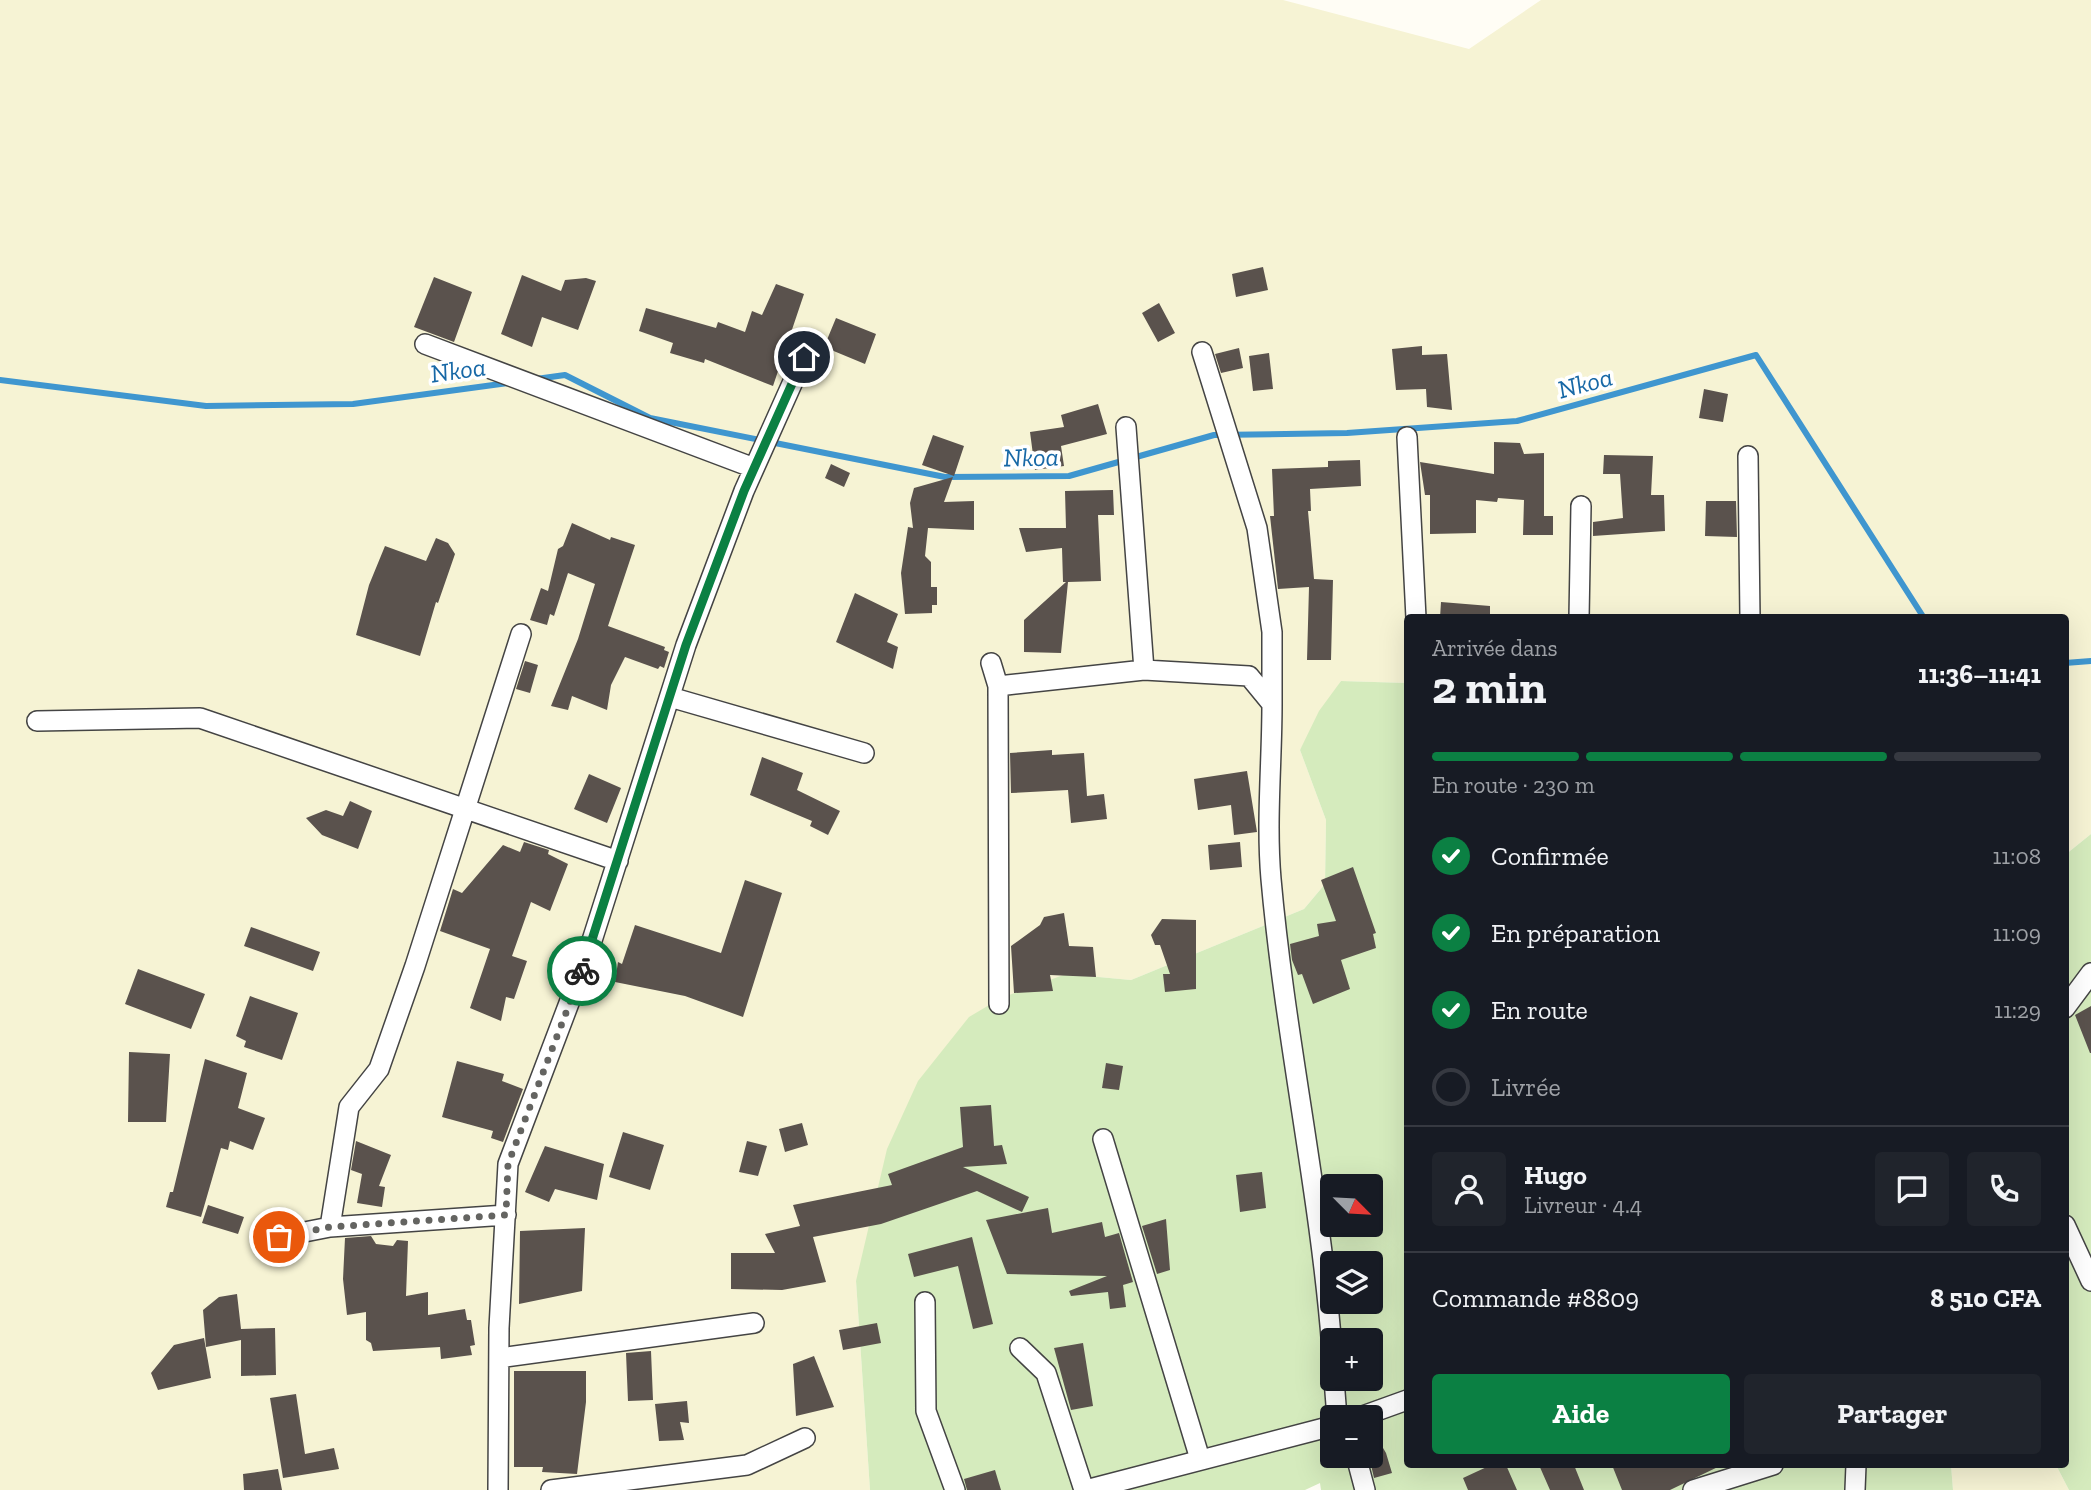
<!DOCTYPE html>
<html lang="fr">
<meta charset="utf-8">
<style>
body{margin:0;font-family:"Zilla Slab",serif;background:#20242c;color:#f1f3f6;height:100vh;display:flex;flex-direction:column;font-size:26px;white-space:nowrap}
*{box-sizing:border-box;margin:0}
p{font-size:23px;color:#9ea1a6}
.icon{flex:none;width:38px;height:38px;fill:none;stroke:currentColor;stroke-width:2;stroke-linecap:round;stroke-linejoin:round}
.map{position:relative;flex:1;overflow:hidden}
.sheet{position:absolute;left:1404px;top:614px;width:665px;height:854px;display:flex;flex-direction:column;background:#171b24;border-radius:7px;box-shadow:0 7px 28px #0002}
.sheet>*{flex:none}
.needle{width:46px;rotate:114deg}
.buttons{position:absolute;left:1320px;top:1174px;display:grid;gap:14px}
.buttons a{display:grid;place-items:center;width:63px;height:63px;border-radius:7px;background:#171b24;box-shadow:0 7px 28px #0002;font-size:35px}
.pin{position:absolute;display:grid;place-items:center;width:60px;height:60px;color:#fff;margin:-30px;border:4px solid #fff;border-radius:50%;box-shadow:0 2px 7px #0007}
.courier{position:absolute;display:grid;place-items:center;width:70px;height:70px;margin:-35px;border:5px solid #0b8043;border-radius:50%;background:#fff;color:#222;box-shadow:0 2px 9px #0007}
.headline em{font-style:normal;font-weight:800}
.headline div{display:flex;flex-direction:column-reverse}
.headline{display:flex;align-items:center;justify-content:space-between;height:119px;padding:0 28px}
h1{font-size:46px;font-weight:800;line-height:52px}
.bar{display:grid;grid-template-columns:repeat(4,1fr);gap:10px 7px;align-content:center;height:84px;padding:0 28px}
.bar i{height:9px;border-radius:5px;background:#363941}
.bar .on{background:#0b8043}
.bar p{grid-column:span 4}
.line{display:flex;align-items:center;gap:18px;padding:0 28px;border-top:2px solid #363941}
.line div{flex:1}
.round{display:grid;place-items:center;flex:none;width:74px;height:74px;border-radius:7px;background:#20242c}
ol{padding:0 28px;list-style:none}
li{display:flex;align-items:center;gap:21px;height:77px}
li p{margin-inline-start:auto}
li .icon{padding:7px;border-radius:50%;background:#0b8043;color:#fff;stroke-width:4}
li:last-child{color:#9ea1a6}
li i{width:38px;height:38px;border:4px solid #363941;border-radius:50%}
.button{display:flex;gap:14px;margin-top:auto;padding:14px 28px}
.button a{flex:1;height:80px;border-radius:7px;background:#0b8043;color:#fff;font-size:28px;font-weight:800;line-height:80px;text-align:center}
.button a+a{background:#20242c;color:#f1f3f6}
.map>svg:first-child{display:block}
.farmland{fill:#f6f3d4}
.green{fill:#d5ebbd;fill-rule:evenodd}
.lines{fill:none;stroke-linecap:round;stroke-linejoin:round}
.stream{stroke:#3f96cf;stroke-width:6}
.building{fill:#5a524d}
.minor-casing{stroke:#444;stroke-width:22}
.minor{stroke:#fff;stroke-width:19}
.done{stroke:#646461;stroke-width:7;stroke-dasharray:0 12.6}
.route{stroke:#0b8043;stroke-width:9}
.labels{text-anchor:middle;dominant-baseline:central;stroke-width:7;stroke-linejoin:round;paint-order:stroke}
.water-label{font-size:26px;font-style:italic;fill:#1768a6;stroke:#fff}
</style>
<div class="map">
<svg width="2091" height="1490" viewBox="0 0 2091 1490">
<rect width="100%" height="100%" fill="#fffdf5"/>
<!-- farmland -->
<path class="farmland" d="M0 0H1283L1469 49 1541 0H2091V834L2065 855V618H1407V683L1341 681 1300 750 1326 820 1325 884 1304 909 1131 980 1066 974 856 1281 870 1490H0Z
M1951 1465H2056L2069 1490H1953Z"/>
<!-- green -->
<path class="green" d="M1341 681 1407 683V1465H1951L1953 1490H1321L1320 1483 1305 1490H870L856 1281 887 1149 918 1081 969 1017 1001 998 1066 974 1131 980 1304 909 1325 884 1326 820 1300 750 1319 711ZM1332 1186H1370V1225H1332ZM1332 1264H1370V1302H1332ZM1332 1340H1370V1379H1332ZM1332 1418H1370V1456H1332Z
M2091 834V1490H2069L2056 1465H2065V855Z"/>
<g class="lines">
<!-- stream -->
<path class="stream" d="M536 379 565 375 650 418 945 477 1069 476 1214 435 1347 433 1517 421 1756 355 1924 618
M0 380 206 406 353 404 508 383
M2065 663 2091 661"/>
</g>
<!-- building -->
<path class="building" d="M1263 267 1268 290 1236 297 1232 274Z
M522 275 561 291 565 280 586 278 596 281 578 330 542 317 532 347 501 334Z
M434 277 472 292 454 342 414 327Z
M776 284 804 294 773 386 705 359 704 363 670 353 673 343 639 331 646 308 716 328 718 322 745 332 752 311 762 315Z
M1159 303 1175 333 1158 342 1142 313Z
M836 318 876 334 865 364 824 347Z
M1422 346V355L1447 354 1452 410 1427 407 1426 389 1396 390 1392 349Z
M1239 348 1243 368 1221 373 1215 354Z
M1269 353 1273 389 1253 391 1249 356Z
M1704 389 1728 394 1723 422 1699 418Z
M1098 404 1107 434 1061 446 1064 466 1035 470 1030 432 1064 427 1061 415Z
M933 435 964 446 954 476 922 465Z
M1494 442 1520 443 1524 454 1544 453V516H1553V535H1523L1524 500 1498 498 1497 502 1476 500V533L1430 534V495H1425L1420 462 1494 474Z
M1604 455 1653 456 1651 495H1664L1665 531 1593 536V522L1623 518 1620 474H1603Z
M1360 460 1361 486 1310 489 1311 511H1308L1314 579 1333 580 1331 660H1307L1309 587 1278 589 1270 516H1274L1272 469 1328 467V461Z
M831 464 850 473 844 487 825 478Z
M953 477 944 502 974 501V530L928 528 925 556 931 562V587H937V605H932V613L905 614 901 573 908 527 913 528 910 503 914 488Z
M1113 490 1114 515H1098L1101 581 1068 582 1061 653 1024 652V620L1066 582H1063L1062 548 1026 552 1019 528H1066L1065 491Z
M1706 501H1736L1737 537 1705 536Z
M572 523 610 540 611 537 635 545 608 626 665 647 664 650 669 652 664 668 660 666 658 669 625 657 611 685 607 710 572 696 568 710 551 706 578 639 595 584 568 573 554 616 550 614 547 625 530 620 541 588 548 591 558 549 563 546Z
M436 538 448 543 455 554 438 603 436 602 420 656 356 635 369 585 385 546 426 561Z
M855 593 898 614 887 642 898 647 893 669 836 642Z
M1441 602 1490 606V618H1440Z
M525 661 538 665 530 693 516 689Z
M1052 750V755L1084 753 1087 796 1104 794 1107 819 1071 823 1068 790 1011 793 1010 753Z
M762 757 803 773 797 790 840 811 828 835 810 826 812 821 750 795Z
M1247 771 1257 832 1234 835 1231 805 1198 810 1194 779Z
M589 774 621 788 607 823 574 809Z
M350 801 372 811 358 849 322 835 306 818 326 810 343 816Z
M524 842 549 850 548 854 568 864 550 911 531 902 512 956 527 961 514 999 506 997 501 1021 470 1008 490 949 440 931 453 889 462 893 503 845 520 852Z
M1240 842 1242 867 1210 870 1208 845Z
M1353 867 1376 933 1373 934 1376 948 1341 960 1350 989 1313 1004 1302 974 1298 975 1292 960 1290 944 1319 936 1317 924 1336 921 1321 880Z
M745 880 782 893 743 1017 685 996 615 982 618 962 622 964 635 925 721 953Z
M1064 913 1069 946 1093 947 1096 977 1050 975 1053 991 1014 993 1011 946 1040 925 1044 917Z
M1162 919 1196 920V989L1165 992 1163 974H1170L1160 945H1155L1151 935Z
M251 927 320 952 313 971 244 946Z
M138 969 205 994 191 1029 125 1004Z
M250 996 298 1013 282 1060 244 1047 246 1041 236 1036Z
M2091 1006V1053H2090L2075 1015Z
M129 1052 170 1054 166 1122H128Z
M205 1059 247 1073 238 1108 265 1118 253 1150 230 1141 228 1150 221 1148 201 1217 166 1207 170 1192H173Z
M457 1061 504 1074 502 1081 523 1089 503 1142 491 1138 493 1131 442 1117Z
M1106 1063 1123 1066 1119 1090 1102 1088Z
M991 1105 994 1146 1002 1145 1007 1164 963 1167 1029 1197 1022 1212 977 1191 881 1224 813 1237 826 1282 782 1290 731 1289V1253H775L765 1234 800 1226 793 1205 892 1185 888 1174 963 1147 960 1107Z
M802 1123 808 1145 785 1152 779 1129Z
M623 1132 664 1145 650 1190 609 1177Z
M356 1141 391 1155 379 1186 385 1187 382 1207 357 1203 362 1174 351 1170Z
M747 1141 767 1146 758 1176 739 1172Z
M545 1146 604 1164 597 1200 555 1189 549 1202 525 1192Z
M1262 1172 1266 1208 1240 1212 1236 1175Z
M208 1205 244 1217 238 1234 202 1223Z
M1048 1208 1052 1233 1102 1222 1105 1237 1119 1233 1133 1282 1123 1285 1126 1307 1110 1309 1108 1292 1071 1296 1069 1291 1107 1276 1007 1274 986 1220Z
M1166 1219 1170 1270 1157 1274 1142 1226Z
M585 1228 582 1291 519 1304 520 1231Z
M371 1236 376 1244 393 1246 397 1240 408 1241 406 1296 428 1292V1315L465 1309 467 1320H471L475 1345 470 1346 472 1355 441 1359 440 1347 373 1351 371 1343 366 1340V1312L347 1315 343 1279 345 1238Z
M972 1237 993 1324 973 1329 958 1266 914 1277 908 1254Z
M237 1294 241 1329 275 1328 276 1375 241 1376V1340L206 1347 203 1310 219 1297Z
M877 1323 881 1343 843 1350 839 1330Z
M204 1338 211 1378 158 1390 151 1373 174 1345Z
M1083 1343 1093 1406 1071 1410 1054 1348Z
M651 1351 653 1400 628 1401 626 1353Z
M814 1356 834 1407 796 1416 793 1364Z
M514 1371H586V1402L577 1474 542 1472 543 1467H514Z
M296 1394 305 1454 334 1448 339 1469 283 1478 270 1398Z
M687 1401 689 1423 680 1422 684 1440 659 1441 655 1404Z
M1370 1426 1386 1453 1392 1473 1374 1478 1369 1456Z
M1491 1465H1506L1517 1490H1468L1463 1478Z
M1539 1465H1574L1584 1490H1550Z
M1612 1465H1722L1670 1490H1622Z
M278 1469 282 1490H244L243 1474Z
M995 1470 1001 1490H967L964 1479Z"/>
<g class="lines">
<!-- minor casing -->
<g class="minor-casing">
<path id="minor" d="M425 344 754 468
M1202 352 1257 528 1272 632V704
M1126 427 1144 670
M1407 437 1416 618
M1748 456 1750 618
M1579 618 1581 506
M991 663 998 686 999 1004
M998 686 1144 670 1249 676 1272 704C1272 762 1266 822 1271 879 1285 1037 1320 1192 1332 1349
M670 697 864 753
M37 721 200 718 618 861
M2065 1008 2091 973
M1103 1139 1200 1459
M2065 1225 2091 1281
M330 1227 349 1107 379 1069 415 966 521 634
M279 1237 330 1227 506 1215
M925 1302 926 1411 955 1490
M1020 1348 1046 1373 1084 1490
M499 1358 754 1323
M1334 1379 1337 1418
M1357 1418 1407 1400
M1356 1456 1365 1490
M498 1490 499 1328 508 1164 588 953 686 645 744 491 804 357
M551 1490 747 1465 805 1438
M1086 1490 1332 1426
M1693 1490 1773 1465
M1855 1490 1856 1465"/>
</g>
<!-- minor -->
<use href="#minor" class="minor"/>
</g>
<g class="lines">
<!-- done -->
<path class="done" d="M279 1237 330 1227 506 1215 508 1164 582 971"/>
<!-- route -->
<path class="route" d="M582 971 686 645 744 491 804 357"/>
</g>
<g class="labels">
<!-- water labels -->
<g class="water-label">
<text transform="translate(458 370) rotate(-8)">Nkoa</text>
<text transform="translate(1585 383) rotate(-15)">Nkoa</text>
<text transform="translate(1031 457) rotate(-1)">Nkoa</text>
</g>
</g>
</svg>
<div class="buttons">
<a><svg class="needle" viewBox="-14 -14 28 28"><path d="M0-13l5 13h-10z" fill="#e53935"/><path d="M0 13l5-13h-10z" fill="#9ea1a6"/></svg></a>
<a><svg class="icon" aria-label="layers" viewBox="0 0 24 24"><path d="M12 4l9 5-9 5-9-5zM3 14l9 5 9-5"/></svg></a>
<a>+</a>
<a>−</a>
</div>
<div class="pin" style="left:279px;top:1237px;background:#ea580c"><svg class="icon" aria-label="bag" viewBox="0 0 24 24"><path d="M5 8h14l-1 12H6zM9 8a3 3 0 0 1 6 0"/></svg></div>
<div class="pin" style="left:804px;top:357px;background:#1f2937"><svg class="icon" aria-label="home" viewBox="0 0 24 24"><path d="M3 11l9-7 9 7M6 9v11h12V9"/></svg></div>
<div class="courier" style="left:582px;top:971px"><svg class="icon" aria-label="bike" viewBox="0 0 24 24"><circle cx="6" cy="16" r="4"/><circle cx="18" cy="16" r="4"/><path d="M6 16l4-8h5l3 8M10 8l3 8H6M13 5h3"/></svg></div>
<section class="sheet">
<div class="headline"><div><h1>2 min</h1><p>Arrivée dans</p></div><em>11:36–11:41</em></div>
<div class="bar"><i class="on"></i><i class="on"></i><i class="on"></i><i></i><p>En route · 230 m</p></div>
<ol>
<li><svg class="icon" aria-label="check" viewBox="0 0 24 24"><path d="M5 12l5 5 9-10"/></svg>Confirmée<p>11:08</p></li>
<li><svg class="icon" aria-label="check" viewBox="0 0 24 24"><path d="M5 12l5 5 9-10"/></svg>En préparation<p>11:09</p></li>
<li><svg class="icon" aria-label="check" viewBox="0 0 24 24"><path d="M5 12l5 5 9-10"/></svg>En route<p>11:29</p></li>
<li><i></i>Livrée</li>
</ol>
<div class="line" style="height:126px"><a class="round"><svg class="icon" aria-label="person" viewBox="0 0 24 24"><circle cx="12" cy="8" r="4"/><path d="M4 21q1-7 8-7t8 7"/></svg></a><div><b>Hugo</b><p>Livreur · 4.4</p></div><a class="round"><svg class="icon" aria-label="chat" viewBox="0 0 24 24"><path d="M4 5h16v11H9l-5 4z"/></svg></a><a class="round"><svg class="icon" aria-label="phone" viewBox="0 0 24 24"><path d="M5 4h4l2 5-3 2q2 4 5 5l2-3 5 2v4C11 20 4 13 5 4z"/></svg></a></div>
<div class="line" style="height:91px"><div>Commande #8809</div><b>8 510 CFA</b></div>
<div class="button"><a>Aide</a><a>Partager</a></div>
</section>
</div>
